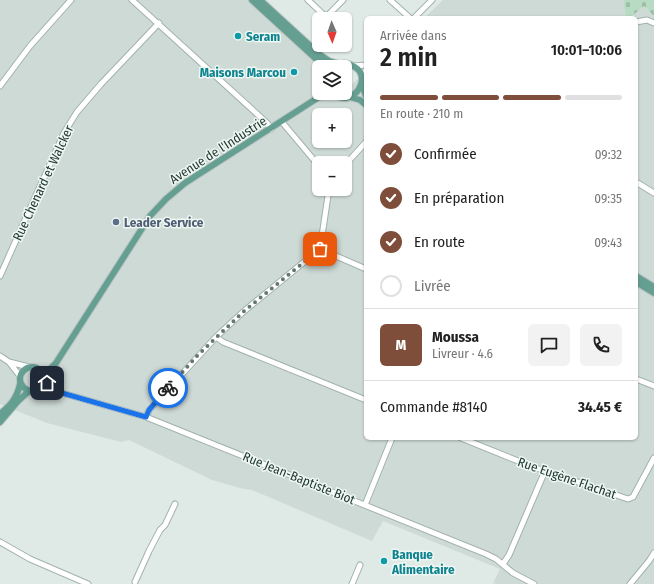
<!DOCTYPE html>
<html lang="fr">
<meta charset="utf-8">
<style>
body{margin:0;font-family:"Fira Sans Condensed",sans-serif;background:#f2f2f2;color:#222;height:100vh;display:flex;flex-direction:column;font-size:15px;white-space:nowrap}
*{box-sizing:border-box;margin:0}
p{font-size:13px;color:#767676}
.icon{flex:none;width:22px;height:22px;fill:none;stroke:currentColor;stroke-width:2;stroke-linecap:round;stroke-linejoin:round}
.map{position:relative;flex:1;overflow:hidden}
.drawer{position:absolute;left:364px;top:16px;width:274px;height:424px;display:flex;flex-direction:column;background:#fff;border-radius:6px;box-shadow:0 1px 3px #0004}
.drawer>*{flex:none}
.needle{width:26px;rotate:178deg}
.tools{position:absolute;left:312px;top:12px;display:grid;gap:8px}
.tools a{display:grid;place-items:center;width:40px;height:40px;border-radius:6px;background:#fff;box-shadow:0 1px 3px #0004;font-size:20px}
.pin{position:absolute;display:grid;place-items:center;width:34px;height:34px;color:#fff;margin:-17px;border-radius:8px;box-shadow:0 2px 6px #0006}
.courier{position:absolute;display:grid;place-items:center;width:40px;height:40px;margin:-20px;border:3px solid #1a73e8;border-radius:50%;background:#fff;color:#222;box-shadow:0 1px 5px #0007}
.summary em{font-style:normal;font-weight:600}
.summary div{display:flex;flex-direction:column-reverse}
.summary{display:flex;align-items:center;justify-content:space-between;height:68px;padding:0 16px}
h1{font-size:26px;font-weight:600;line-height:30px}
.bar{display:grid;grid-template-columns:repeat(4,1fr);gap:6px 4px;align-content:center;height:48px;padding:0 16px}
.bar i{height:5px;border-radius:3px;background:#e0e0e0}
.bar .selected{background:#7e4e3b}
.bar p{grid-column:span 4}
.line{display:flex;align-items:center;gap:10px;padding:0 16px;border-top:1px solid #e0e0e0}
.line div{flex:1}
.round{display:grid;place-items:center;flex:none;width:42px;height:42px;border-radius:6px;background:#f2f2f2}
ol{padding:0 16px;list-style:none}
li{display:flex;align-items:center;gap:12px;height:44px}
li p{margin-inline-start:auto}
li .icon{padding:4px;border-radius:50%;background:#7e4e3b;color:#fff;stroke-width:4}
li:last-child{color:#767676}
li i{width:22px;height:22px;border:2px solid #e0e0e0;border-radius:50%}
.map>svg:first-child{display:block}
.built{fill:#cedad5;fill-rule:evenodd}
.cemetery{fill:url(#cemetery-stones)}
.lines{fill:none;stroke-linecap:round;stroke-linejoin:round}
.minor-casing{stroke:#a2b2ad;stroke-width:7}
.major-casing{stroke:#bcc4c2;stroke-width:8}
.minor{stroke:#fff;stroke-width:5}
.major{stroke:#659f92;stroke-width:6}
.done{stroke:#647872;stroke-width:4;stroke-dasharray:0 7.2}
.route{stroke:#1a73e8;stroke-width:5}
.culture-dot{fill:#0f9aa8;stroke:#eff7f3;stroke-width:1.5}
.service-dot{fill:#5c6f8a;stroke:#eff7f3;stroke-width:1.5}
.labels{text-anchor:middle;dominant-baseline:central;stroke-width:3;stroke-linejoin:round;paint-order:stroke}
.culture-label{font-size:13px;font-weight:bold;fill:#0d838f;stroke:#eff7f3;text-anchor:start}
.street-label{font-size:13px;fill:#213a34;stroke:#eff7f3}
.service-label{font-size:13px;font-weight:bold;fill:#4e5e75;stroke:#eff7f3;text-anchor:start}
</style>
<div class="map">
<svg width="654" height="584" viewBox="0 0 654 584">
<defs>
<pattern id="cemetery-stones" width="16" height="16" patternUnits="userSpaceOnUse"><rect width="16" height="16" fill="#b8dbc3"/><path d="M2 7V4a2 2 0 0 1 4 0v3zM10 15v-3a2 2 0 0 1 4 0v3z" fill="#9ebda8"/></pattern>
</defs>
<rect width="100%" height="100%" fill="#dfeae6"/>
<!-- built -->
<path class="built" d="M0 0H257L322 67H319V93H345V90L366 72V438H636V18H631L644 6 654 16V584H496L493 583 500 569 383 521 372 541 252 490 244 489 212 480 129 440 121 442 47 423 0 404ZM319 115H345V141H319ZM319 163H345V189H319Z
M443 0H623L626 18H424Z"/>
<!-- cemetery -->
<path class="cemetery" d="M623 0H654V16L644 6 630 18H626Z"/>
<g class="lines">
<!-- minor casing -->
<g class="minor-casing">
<path id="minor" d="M132 0 267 123 271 129
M308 0 326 17
M390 0 410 18
M414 18 432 0
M324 19 343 0
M636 22 647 20 654 23
M317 27 319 25
M354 66 366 65
M362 76 366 70
M0 86 30 46 71 0
M282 122 319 166
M345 165 366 142
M636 182 654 193
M329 189 320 249 366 269
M0 276 64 133 77 112 101 84 159 23
M216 337 223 342 366 400
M0 356 9 362
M20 376 9 362 29 367
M636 379 654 386
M38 390 55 391 44 378
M55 391 146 417 486 554 496 559 513 573 534 584
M146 417 149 410 216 337 243 312 320 249
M461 438 533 467 628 499 633 497 654 458
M365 505 392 438
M0 542 30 559 88 584
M503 564 509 555 545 471
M135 582 149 551 160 530 165 525 175 504
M352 584 360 565
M630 584 649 561 654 553"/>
</g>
<!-- major casing -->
<g class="major-casing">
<path id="major" d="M252 0 325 67
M260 0 320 55 329 61 339 64
M362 85 366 96
M333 93C353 111 376 74 351 65 346 63 341 63 336 66
M350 97 360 100 366 105
M636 276 654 287
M636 282 654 293
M20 379a12 12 0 1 1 24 0a12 12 0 1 1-24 0Z
M44 375 56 363 150 216 166 199 185 183 319 97 326 95H335
M0 414C11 405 17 398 20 384
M0 422 18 401 29 391"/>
</g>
<!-- minor -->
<use href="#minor" class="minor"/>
<!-- major -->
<use href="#major" class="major"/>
</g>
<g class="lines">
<!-- done -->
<path class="done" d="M168 388 197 356 243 312 320 249"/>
<!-- route -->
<path class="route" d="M47 383 55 391 146 417 149 410 168 388"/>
</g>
<!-- markers -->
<g class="culture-dot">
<circle cx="238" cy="36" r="4"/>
<circle cx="294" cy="72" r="4"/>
<circle cx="384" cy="561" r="4"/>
</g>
<circle class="service-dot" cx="116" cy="222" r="4"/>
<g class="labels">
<!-- culture labels -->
<g class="culture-label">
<text x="246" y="36">Seram</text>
<text x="286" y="72" text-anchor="end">Maisons Marcou</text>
<text x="392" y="554">Banque<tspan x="392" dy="15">Alimentaire</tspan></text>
</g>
<!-- street labels -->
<g class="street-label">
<text transform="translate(218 150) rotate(-33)">Avenue de l'Industrie</text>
<text transform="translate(43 183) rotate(-65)">Rue Chenard et Walcker</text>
<text transform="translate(299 478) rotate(22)">Rue Jean-Baptiste Biot</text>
<text transform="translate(567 478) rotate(19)">Rue Eugène Flachat</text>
</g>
<!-- service labels -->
<g class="service-label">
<text x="124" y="222">Leader Service</text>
</g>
</g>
</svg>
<div class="tools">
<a><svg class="needle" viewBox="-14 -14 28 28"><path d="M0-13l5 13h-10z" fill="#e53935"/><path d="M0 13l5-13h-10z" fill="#767676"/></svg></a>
<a><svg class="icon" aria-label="layers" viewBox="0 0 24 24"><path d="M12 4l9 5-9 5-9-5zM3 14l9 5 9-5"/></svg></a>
<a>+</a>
<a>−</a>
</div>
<div class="pin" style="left:320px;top:249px;background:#ea580c"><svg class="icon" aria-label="bag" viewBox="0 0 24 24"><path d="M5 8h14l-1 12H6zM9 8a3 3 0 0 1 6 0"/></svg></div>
<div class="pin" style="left:47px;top:383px;background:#1f2937"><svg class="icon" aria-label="home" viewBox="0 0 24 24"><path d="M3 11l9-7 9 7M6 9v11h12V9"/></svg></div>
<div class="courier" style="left:168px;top:388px"><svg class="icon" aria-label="bike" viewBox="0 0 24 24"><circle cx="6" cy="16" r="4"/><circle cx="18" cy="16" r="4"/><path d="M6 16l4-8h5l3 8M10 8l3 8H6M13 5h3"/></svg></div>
<section class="drawer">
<div class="summary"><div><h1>2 min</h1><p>Arrivée dans</p></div><em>10:01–10:06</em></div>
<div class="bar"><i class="selected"></i><i class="selected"></i><i class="selected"></i><i></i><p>En route · 210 m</p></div>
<ol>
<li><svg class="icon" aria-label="check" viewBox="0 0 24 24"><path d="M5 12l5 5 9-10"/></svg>Confirmée<p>09:32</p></li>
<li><svg class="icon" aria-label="check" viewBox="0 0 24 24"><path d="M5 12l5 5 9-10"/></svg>En préparation<p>09:35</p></li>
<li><svg class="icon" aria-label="check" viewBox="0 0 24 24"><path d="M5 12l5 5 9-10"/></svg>En route<p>09:43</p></li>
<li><i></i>Livrée</li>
</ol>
<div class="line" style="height:72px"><b class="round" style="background:#7e4e3b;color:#fff">M</b><div><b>Moussa</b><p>Livreur · 4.6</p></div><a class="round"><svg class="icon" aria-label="chat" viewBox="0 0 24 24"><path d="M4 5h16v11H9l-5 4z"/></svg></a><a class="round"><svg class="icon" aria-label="phone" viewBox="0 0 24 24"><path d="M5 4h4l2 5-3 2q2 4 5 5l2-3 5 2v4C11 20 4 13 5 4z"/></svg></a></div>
<div class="line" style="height:52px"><div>Commande #8140</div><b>34.45 €</b></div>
</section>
</div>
